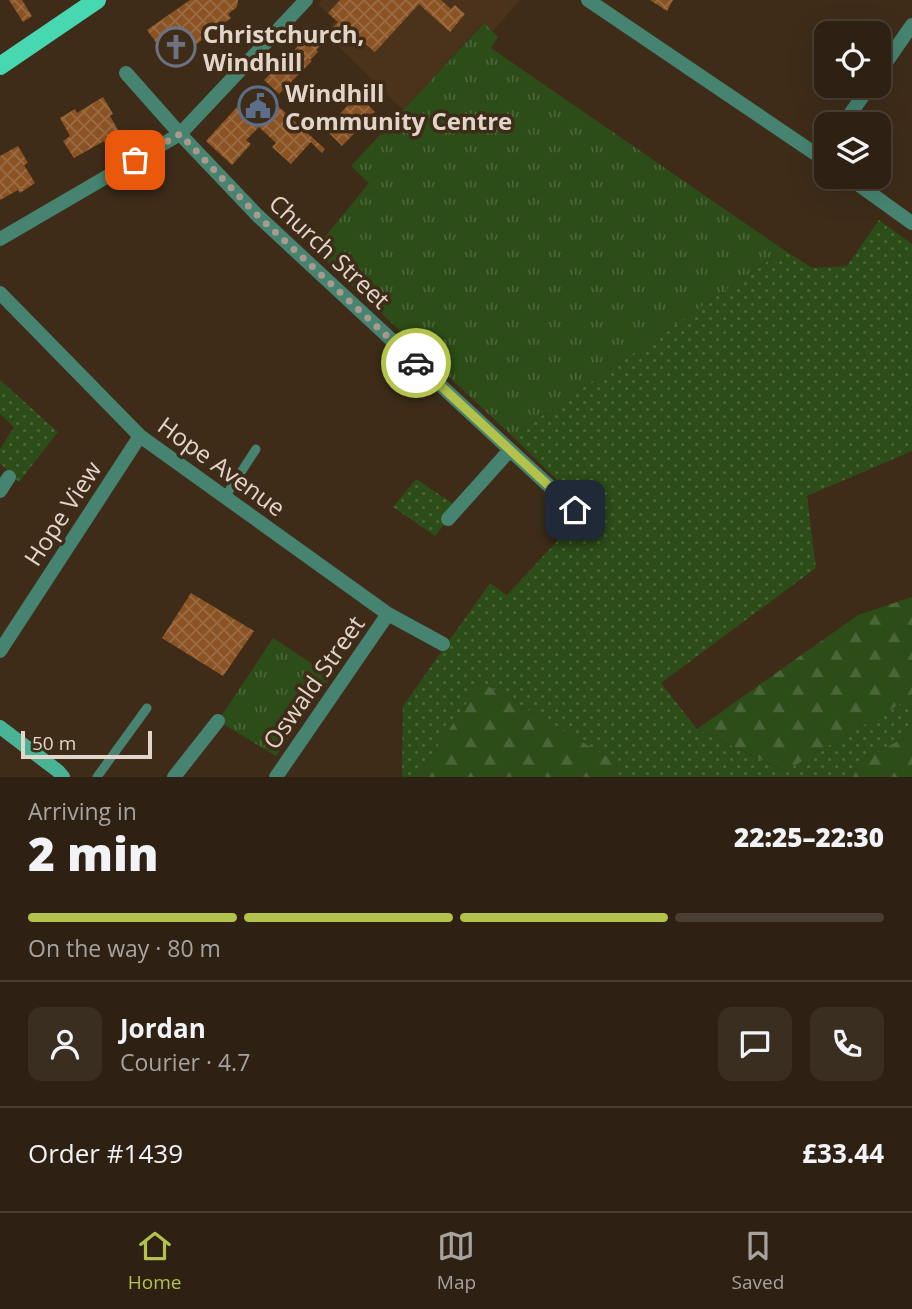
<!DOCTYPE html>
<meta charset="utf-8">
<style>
body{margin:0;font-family:"Open Sans",sans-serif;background:#3a2e21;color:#f1f3f6;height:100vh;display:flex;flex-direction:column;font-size:26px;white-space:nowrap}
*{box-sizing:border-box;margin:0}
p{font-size:23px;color:#a7a3a0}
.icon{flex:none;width:38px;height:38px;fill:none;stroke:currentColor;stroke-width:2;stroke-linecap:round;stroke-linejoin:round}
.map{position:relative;height:777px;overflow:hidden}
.side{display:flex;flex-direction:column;background:#2e2113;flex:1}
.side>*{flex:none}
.controls{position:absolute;left:814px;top:21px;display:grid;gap:14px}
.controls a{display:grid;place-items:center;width:77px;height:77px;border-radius:14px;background:#2e2113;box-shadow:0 7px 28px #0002,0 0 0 2px #493e33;font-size:35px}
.scale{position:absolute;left:21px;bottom:18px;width:131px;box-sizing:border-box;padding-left:7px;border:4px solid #e2d5ca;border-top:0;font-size:19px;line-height:24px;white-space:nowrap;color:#e2d5ca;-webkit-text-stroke:5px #3e2c19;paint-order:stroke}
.pin{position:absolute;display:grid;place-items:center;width:60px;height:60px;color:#fff;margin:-30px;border-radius:14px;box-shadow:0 4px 10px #0006}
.courier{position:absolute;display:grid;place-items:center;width:70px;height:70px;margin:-35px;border:5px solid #b3c24b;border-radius:50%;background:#fff;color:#222;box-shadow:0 2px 9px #0007}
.overview em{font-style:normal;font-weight:800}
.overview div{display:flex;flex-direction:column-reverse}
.overview{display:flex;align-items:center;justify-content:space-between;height:119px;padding:0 28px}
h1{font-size:46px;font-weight:800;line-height:52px}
.bar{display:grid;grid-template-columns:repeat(4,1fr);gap:10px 7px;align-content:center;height:84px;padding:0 28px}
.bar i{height:9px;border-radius:5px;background:#493e33}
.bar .current{background:#b3c24b}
.bar p{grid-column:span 4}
.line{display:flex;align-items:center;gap:18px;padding:0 28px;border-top:2px solid #493e33}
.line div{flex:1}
.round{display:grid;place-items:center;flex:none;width:74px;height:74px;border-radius:14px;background:#3a2e21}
.dock{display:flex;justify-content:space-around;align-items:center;height:98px;border-top:2px solid #493e33;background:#2e2113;font-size:19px;color:#a7a3a0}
.dock a{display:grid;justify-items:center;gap:4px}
.dock .current{color:#b3c24b}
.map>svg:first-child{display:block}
.built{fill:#4b331b}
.grass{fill:url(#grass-dots)}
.forest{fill:url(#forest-firs)}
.park{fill:url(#park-tufts)}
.building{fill:url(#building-cross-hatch)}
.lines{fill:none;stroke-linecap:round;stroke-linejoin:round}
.lane{stroke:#468471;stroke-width:9}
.street{stroke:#468471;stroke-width:14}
.secondary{stroke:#49b395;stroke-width:14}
.primary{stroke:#47d7b1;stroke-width:18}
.done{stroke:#a99a8c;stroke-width:7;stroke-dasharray:0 12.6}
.route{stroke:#b3c24b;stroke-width:9}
.labels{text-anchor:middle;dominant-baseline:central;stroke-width:7;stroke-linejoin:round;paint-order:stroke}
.poi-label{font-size:24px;font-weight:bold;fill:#e2d5ca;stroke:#3e2c19;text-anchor:start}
.street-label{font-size:24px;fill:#e2d5ca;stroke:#3e2c19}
</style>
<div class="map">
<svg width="912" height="777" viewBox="0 0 912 777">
<defs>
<pattern id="grass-dots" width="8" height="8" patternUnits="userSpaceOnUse" patternTransform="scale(1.75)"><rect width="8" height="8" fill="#2c4c18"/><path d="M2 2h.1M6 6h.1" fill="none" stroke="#4a6538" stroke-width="1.8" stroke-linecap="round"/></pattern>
<pattern id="forest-firs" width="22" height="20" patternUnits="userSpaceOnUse" patternTransform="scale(1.75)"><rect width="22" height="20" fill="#2c4c18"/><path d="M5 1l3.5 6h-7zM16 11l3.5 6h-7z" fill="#4a6538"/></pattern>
<pattern id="park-tufts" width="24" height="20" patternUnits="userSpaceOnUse" patternTransform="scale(1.75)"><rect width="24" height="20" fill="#2c4c18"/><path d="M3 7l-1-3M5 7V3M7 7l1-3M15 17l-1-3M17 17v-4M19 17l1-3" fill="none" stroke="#4a6538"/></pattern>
<pattern id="building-cross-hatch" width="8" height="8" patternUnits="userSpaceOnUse" patternTransform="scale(1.75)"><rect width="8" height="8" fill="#8b5323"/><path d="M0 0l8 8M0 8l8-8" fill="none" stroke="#9b6b42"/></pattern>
</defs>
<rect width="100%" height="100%" fill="#3e2c19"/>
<!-- built -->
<path class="built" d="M321 0H520L492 32 483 23 403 110 325 33 335 21 318 4Z"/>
<!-- grass -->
<path class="grass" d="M879 220 912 244V451L807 496 816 568 661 683 697 729 784 771 912 697V733L866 759 844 777H619L616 762 481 682 417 777H402L403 706 490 583 507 595 587 509 512 436 784 250 812 268 847 266Z
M0 380 58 432 19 482 0 463V449L14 427 0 414Z
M416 479 458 507 435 536 393 507Z"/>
<!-- forest -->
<path class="forest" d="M912 597V697L785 771 697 729 858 615Z
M481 682 616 762 619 777H417Z
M912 733V777H844L866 759Z"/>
<!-- park -->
<path class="park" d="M484 23 498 37 491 48 784 250 512 436 314 250 369 183 351 166Z
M273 638 331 676 276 756 218 721Z"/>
<!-- building -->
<path class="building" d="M9 0H22L32 16 23 22Z
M190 0H238V1L237 7 228 14 231 18 171 63 147 30Z
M340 0H441L451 9 455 5 465 14 450 32 419 4 375 52 352 32 340 45 327 34 338 22 328 13Z
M650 0H673L667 11Z
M307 26 324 42 316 50 318 52 310 60 312 61 279 94 264 80 297 47 295 45 303 37 300 35Z
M256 86 325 149 322 153 311 142 291 164 272 147 276 143 259 127 246 140 251 144 232 165 206 141Z
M358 95 375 112 342 146 325 129Z
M103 97 113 114 110 116 121 135 105 144 104 141 74 158 63 141 70 136 60 118 75 109 77 113Z
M18 146 28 163 24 165 35 183 20 193 18 190 0 200V156Z
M191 593 254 631 223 676 162 638Z"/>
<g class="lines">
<!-- lane -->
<path class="lane" d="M225 497 256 449
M97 777 147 708"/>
<!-- street -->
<path class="street" d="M588 0 826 161
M126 73 180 134 258 216 575 510
M878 74 912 25
M843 124 870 86
M848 177 912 223
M0 239 180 134 306 0
M0 293 140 436 388 614 443 644
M0 491 9 477
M448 519 510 450
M0 651 140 436
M174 777 218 721
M276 777 388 614"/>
<!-- secondary -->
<path class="secondary" d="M0 727 58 771 63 777"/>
<!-- primary -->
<path class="primary" d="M0 66 97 0"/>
</g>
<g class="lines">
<!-- done -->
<path class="done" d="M135 160 180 134 258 216 416 363"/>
<!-- route -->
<path class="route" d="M416 363 575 510"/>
</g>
<!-- icons -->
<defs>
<g id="church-ring" transform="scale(2.0125)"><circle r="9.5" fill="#3e2c19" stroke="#6b7280" stroke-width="1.5"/><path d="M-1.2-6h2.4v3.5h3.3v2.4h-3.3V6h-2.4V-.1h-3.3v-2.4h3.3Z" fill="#6b7280"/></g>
<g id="civic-ring" transform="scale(2.0125)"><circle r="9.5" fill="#3e2c19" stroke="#5c6f8a" stroke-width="1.5"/><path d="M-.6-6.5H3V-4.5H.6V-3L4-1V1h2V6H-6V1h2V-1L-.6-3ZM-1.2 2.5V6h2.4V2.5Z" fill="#5c6f8a"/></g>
</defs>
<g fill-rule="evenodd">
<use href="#church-ring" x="176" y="47"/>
<use href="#civic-ring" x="258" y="106"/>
</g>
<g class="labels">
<!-- poi labels -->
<g class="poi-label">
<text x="203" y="33">Christchurch,<tspan x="203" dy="28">Windhill</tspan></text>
<text x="285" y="92">Windhill<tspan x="285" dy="28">Community Centre</tspan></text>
</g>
<!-- street labels -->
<g class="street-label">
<text transform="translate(330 251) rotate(43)">Church Street</text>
<text transform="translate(222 466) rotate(36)">Hope Avenue</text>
<text transform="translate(62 513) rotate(-57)">Hope View</text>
<text transform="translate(313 682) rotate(-55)">Oswald Street</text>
</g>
</g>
</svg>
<div class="controls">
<a><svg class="icon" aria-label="locate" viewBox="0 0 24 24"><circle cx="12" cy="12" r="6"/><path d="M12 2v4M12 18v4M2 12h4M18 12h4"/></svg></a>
<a><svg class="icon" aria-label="layers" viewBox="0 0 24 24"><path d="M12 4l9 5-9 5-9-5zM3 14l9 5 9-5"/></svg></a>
</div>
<div class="scale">50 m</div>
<div class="pin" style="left:135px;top:160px;background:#ea580c"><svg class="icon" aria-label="bag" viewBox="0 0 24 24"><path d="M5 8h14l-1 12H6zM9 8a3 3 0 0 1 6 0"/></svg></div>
<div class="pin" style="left:575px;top:510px;background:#1f2937"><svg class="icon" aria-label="home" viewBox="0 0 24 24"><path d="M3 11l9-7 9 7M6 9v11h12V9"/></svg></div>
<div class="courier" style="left:416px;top:363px"><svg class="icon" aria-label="car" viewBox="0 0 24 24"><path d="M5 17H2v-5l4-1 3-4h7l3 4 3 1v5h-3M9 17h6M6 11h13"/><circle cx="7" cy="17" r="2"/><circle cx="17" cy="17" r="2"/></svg></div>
</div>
<section class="side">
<div class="overview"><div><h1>2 min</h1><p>Arriving in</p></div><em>22:25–22:30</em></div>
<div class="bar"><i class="current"></i><i class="current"></i><i class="current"></i><i></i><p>On the way · 80 m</p></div>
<div class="line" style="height:126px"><a class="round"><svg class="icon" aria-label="person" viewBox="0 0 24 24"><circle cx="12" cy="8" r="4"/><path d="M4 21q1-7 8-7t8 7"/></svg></a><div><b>Jordan</b><p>Courier · 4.7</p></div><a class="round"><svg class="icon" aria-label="chat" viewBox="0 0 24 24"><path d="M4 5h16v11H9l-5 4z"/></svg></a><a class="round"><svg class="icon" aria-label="phone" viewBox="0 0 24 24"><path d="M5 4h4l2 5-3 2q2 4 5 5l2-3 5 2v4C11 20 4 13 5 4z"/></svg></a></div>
<div class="line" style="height:91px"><div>Order #1439</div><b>£33.44</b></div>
</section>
<nav class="dock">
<a class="current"><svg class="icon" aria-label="home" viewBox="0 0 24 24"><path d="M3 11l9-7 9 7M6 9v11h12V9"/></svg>Home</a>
<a><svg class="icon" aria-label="map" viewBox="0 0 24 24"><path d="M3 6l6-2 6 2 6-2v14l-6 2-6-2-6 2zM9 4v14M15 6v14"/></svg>Map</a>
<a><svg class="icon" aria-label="saved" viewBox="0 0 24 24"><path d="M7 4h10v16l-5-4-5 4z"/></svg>Saved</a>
</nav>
